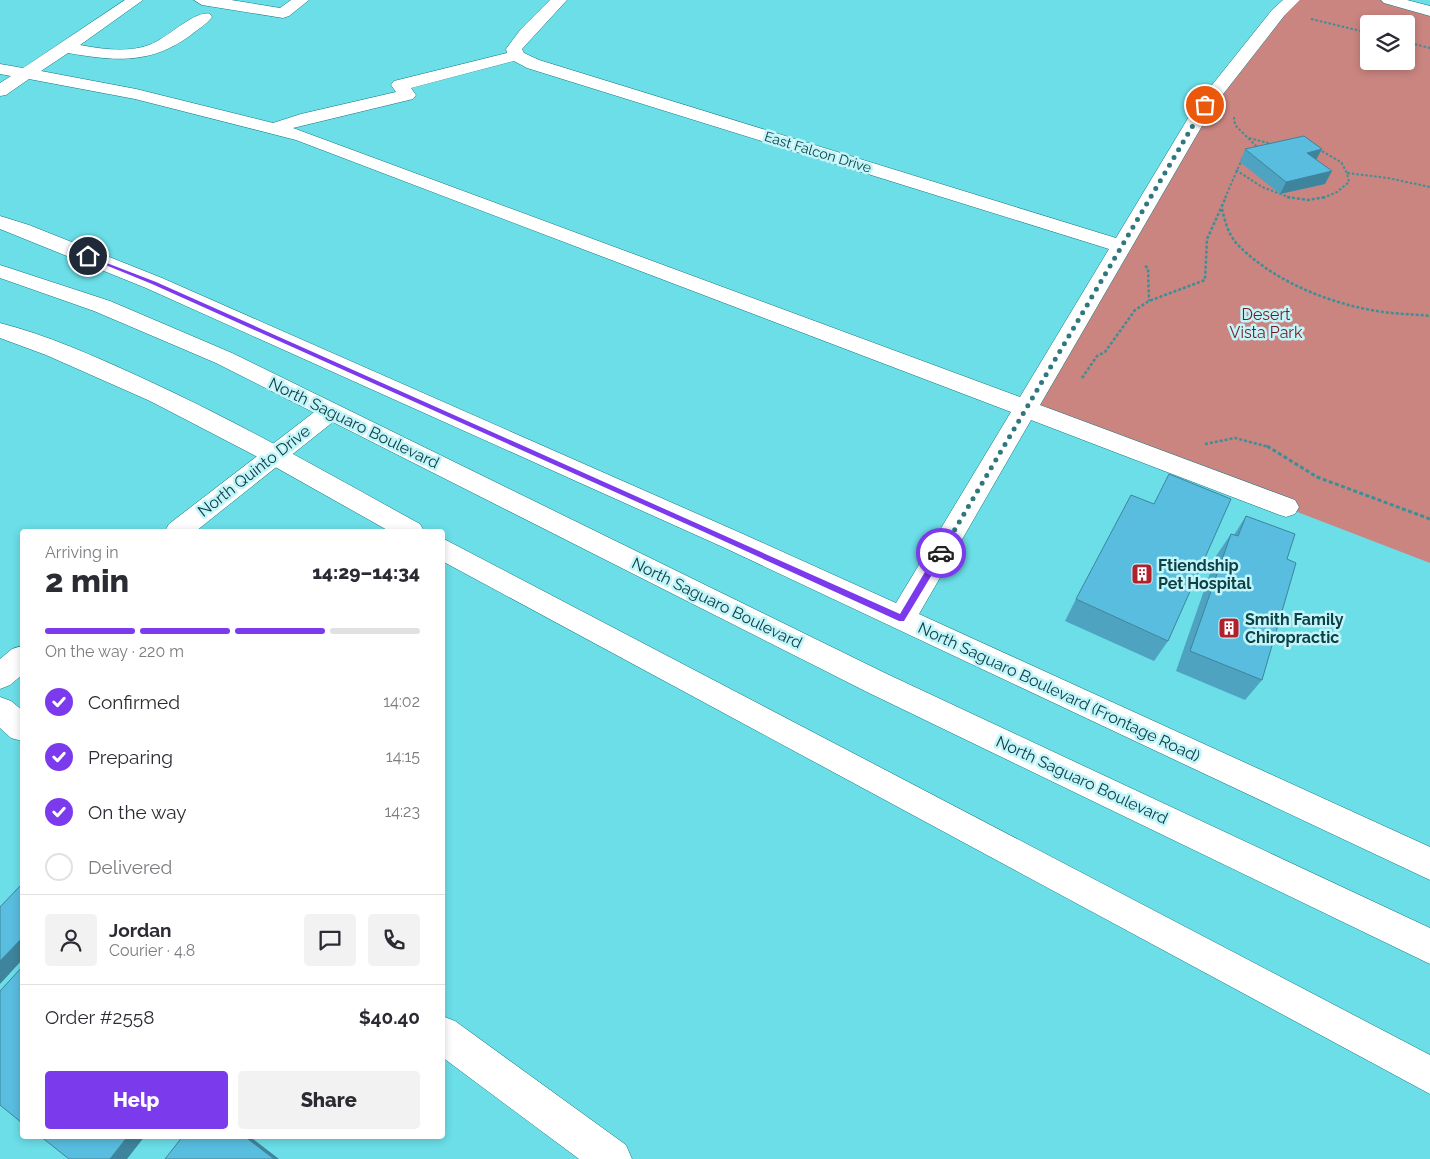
<!DOCTYPE html>
<meta charset="utf-8">
<style>
body{margin:0;font-family:Raleway,sans-serif;background:#f2f2f3;color:#2b2b33;height:100vh;display:flex;flex-direction:column;font-size:19px;white-space:nowrap}
*{box-sizing:border-box;margin:0}
p{font-size:16px;color:#7c7c81}
.icon{flex:none;width:28px;height:28px;fill:none;stroke:currentColor;stroke-width:2;stroke-linecap:round;stroke-linejoin:round}
.map{position:relative;flex:1;overflow:hidden}
.drawer{position:absolute;left:20px;top:529px;width:425px;height:610px;display:flex;flex-direction:column;background:#fff;border-radius:5px;box-shadow:0 2px 8px #0003}
.drawer>*{flex:none}
.buttons{position:absolute;left:1360px;top:15px;display:grid;gap:10px}
.buttons a{display:grid;place-items:center;width:55px;height:55px;border-radius:5px;background:#fff;box-shadow:0 2px 8px #0003;font-size:25px}
.pin{position:absolute;display:grid;place-items:center;width:42px;height:42px;color:#fff;margin:-21px;border:2px solid #fff;border-radius:50%;box-shadow:0 1px 5px #0007}
.courier{position:absolute;display:grid;place-items:center;width:50px;height:50px;margin:-25px;border:4px solid #7c3aed;border-radius:50%;background:#fff;color:#222;box-shadow:0 1px 6px #0007}
.head em{font-style:normal;font-weight:800}
.head div{display:flex;flex-direction:column-reverse}
.head{display:flex;align-items:center;justify-content:space-between;height:85px;padding:0 25px}
h1{font-size:32px;font-weight:800;line-height:38px}
.bar{display:grid;grid-template-columns:repeat(4,1fr);gap:8px 5px;align-content:center;height:60px;padding:0 25px}
.bar i{height:6px;border-radius:4px;background:#e1e1e2}
.bar .selected{background:#7c3aed}
.bar p{grid-column:span 4}
.line{display:flex;align-items:center;gap:12px;padding:0 25px;border-top:1px solid #e1e1e2}
.line div{flex:1}
.round{display:grid;place-items:center;flex:none;width:52px;height:52px;border-radius:5px;background:#f2f2f3}
ol{padding:0 25px;list-style:none}
li{display:flex;align-items:center;gap:15px;height:55px}
li p{margin-inline-start:auto}
li .icon{padding:5px;border-radius:50%;background:#7c3aed;color:#fff;stroke-width:4}
li:last-child{color:#7c7c81}
li i{width:28px;height:28px;border:2px solid #e1e1e2;border-radius:50%}
.action{display:flex;gap:10px;margin-top:auto;padding:10px 25px}
.action a{flex:1;height:58px;border-radius:5px;background:#7c3aed;color:#fff;font-size:20px;font-weight:800;line-height:58px;text-align:center}
.action a+a{background:#f2f2f3;color:#2b2b33}
.map>svg:first-child{display:block}
.green{fill:#ca8581;fill-rule:evenodd}
.lines{fill:none;stroke-linecap:round;stroke-linejoin:round}
.minor-casing{stroke:#12767d;stroke-width:1}
.major-casing{stroke:#12767d;stroke-width:1}
.path-far2{stroke:#3c8f96;stroke-width:2;stroke-dasharray:2.5 2;stroke-linecap:butt}
.path-far1{stroke:#3c8f96;stroke-width:2.5;stroke-dasharray:3 2;stroke-linecap:butt}
.path{stroke:#3c8f96;stroke-width:3;stroke-dasharray:4 2.5;stroke-linecap:butt}
.minor{fill:#fff;fill-rule:evenodd}
.major{fill:#fff;fill-rule:evenodd}
.wall{fill:#4da3c0}
.shaded-wall{fill:#3e849c}
.building{fill:#59bddf;stroke:#3e849c}
.route{fill:#7c3aed}
.done{stroke:#2f787f;stroke-width:5;stroke-dasharray:0 9}
.labels{text-anchor:middle;dominant-baseline:central;stroke-width:5;stroke-linejoin:round;paint-order:stroke}
.far-street-label{font-size:14px;fill:#0e4146;stroke:#c2f5fa}
.park-label{font-size:16px;fill:#771a1f;stroke:#c2f5fa}
.street-label{font-size:16px;fill:#0e4146;stroke:#c2f5fa}
.poi-label{font-size:16px;font-weight:bold;fill:#0e4146;stroke:#c2f5fa;text-anchor:start}
</style>
<div class="map">
<svg width="1430" height="1159" viewBox="0 0 1430 1159">
<rect width="100%" height="100%" fill="#6bdee8"/>
<!-- green -->
<path class="green" d="M1292 0H1389L1430 11V563L1027 408 1205 105ZM1369 24H1406V61H1369Z"/>
<g class="lines">
<!-- minor casing -->
<g class="minor-casing">
<path id="minor" d="M125 0H143L80 45C102 49 127 53 149 45 167 39 194 10 210 14L212 17C207 24 198 29 191 35 150 65 115 61 68 53L41 71 136 89 273 123 301 114 396 92 391 85 394 81 507 53 506 49 521 29 550 0H567L522 49 524 53 539 60 1116 238 1196 105 1272 10 1283 0H1300L1284 16 1213 107 1040 405 1295 500 1299 507 1295 514 1286 517 1277 514 1031 420 919 614 1430 847V880L725 548 146 288 0 229V216L29 225 162 278 743 534 896 603 1011 412 296 140 135 99 29 79 6 95 0 96V83L11 76 0 74V64L23 68ZM514 61 527 68 1109 249 1020 397 293 128 413 99 416 95 411 88Z
M194 0H231L280 8 291 0H309L289 16 283 18 202 5Z
M1381 0H1407L1430 6V16L1384 3Z
M330 404 338 406 342 412 338 418 196 531H165L169 524 322 406Z
M22 646V675L10 685 0 689V659L12 649Z
M0 697 11 701 22 710V741L11 738 0 728Z
M442 1016 455 1021 626 1145 632 1159H579L442 1057Z"/>
</g>
<!-- major casing -->
<g class="major-casing">
<path id="major" d="M0 265 110 301 232 353 887 674 1430 928V964L867 692 216 363 94 311 0 278Z
M0 323C47 335 94 356 138 376 235 420 327 473 420 524L424 531H389L252 454 150 401 46 355 0 338Z
M442 538 1430 1055V1094L442 561Z"/>
</g>
<!-- path-far2 -->
<path class="path-far2" d="M1311 19 1369 33
M1406 42 1430 48
M1234 117 1235 125 1256 146 1252 150
M1249 138 1272 144
M1318 149 1341 162 1347 173
M1236 170 1262 187 1291 198
M1225 198 1242 159
M1323 198 1337 192 1349 182 1347 173 1388 178 1430 187"/>
<!-- path-far1 -->
<path class="path-far1" d="M1287 197 1308 200 1326 197
M1222 209C1225 221 1228 234 1237 244 1272 280 1327 303 1377 311 1394 314 1412 314 1430 316
M1145 266 1148 268 1149 301
M1082 378 1097 356 1105 352 1135 310 1149 301 1205 280 1207 239 1226 197
M1205 444 1235 438 1269 447"/>
<!-- path -->
<path class="path" d="M1267 446 1317 477 1430 519"/>
<!-- minor -->
<use href="#minor" class="minor"/>
<!-- major -->
<use href="#major" class="major"/>
</g>
<!-- wall -->
<path class="wall" d="M1245 149 1316 159 1325 184 1280 194 1240 162Z
M1246 516 1287 559 1262 680 1245 700 1176 671 1216 556 1231 534 1234 535Z
M1076 599 1168 641 1154 661 1065 621Z"/>
<!-- shaded-wall -->
<path class="shaded-wall" d="M1322 149 1315 162 1307 153Z
M1332 171 1325 184 1280 194 1286 182Z
M22 938V960L0 984V961Z
M128 1136H145L127 1159H110Z
M244 1136H249L279 1159H274Z"/>
<!-- building -->
<path class="building" d="M1304 136 1322 149 1307 153 1332 171 1286 182 1245 149Z
M1169 474 1231 499 1168 641 1076 599 1131 495 1154 504Z
M1246 516 1295 534 1287 559 1296 563 1262 680 1190 651 1231 534 1238 536Z
M20 886 22 888V938L0 961V907Z
M22 967V1123L0 1105V991Z
M40 1136H128L110 1159H69Z
M183 1136H244L274 1159H165Z"/>
<!-- route -->
<path class="route" d="M86 255 156 282 900 614 938 550 945 553 904 621H899L702 531 152 284 86 257Z"/>
<g class="lines">
<!-- done -->
<path class="done" d="M941 553 1205 105"/>
</g>
<!-- icons -->
<defs>
<g id="building-square" transform="scale(1.125)"><rect x="-9" y="-9" width="18" height="18" rx="4" fill="#b2202c" stroke="#c2f5fa"/><path d="M-4-6H4V6H1V3H-1V6H-4ZM-2.5-4.3h1.7v1.8h-1.7ZM.8-4.3h1.7v1.8H.8ZM-2.5-1h1.7V.8h-1.7ZM.8-1h1.7V.8H.8Z" fill="#fff"/></g>
</defs>
<g fill-rule="evenodd">
<use href="#building-square" x="1142" y="574"/>
<use href="#building-square" x="1229" y="628"/>
</g>
<g class="labels">
<!-- far-street labels -->
<g class="far-street-label">
<text transform="translate(818 152) rotate(17)">East Falcon Drive</text>
</g>
<!-- park labels -->
<g class="park-label">
<text x="1266" y="314">Desert<tspan x="1266" dy="18">Vista Park</tspan></text>
</g>
<!-- street labels -->
<g class="street-label">
<text transform="translate(354 423) rotate(26)">North Saguaro Boulevard</text>
<text transform="translate(254 471) rotate(-38)">North Quinto Drive</text>
<text transform="translate(717 603) rotate(26)">North Saguaro Boulevard</text>
<text transform="translate(1059 692) rotate(25)">North Saguaro Boulevard (Frontage Road)</text>
<text transform="translate(1082 780) rotate(25)">North Saguaro Boulevard</text>
</g>
<!-- poi labels -->
<g class="poi-label">
<text x="1158" y="565">Ftiendship<tspan x="1158" dy="18">Pet Hospital</tspan></text>
<text x="1245" y="619">Smith Family<tspan x="1245" dy="18">Chiropractic</tspan></text>
</g>
</g>
</svg>
<div class="buttons">
<a><svg class="icon" aria-label="layers" viewBox="0 0 24 24"><path d="M12 4l9 5-9 5-9-5zM3 14l9 5 9-5"/></svg></a>
</div>
<div class="pin" style="left:1205px;top:105px;background:#ea580c"><svg class="icon" aria-label="bag" viewBox="0 0 24 24"><path d="M5 8h14l-1 12H6zM9 8a3 3 0 0 1 6 0"/></svg></div>
<div class="pin" style="left:88px;top:256px;background:#1f2937"><svg class="icon" aria-label="home" viewBox="0 0 24 24"><path d="M3 11l9-7 9 7M6 9v11h12V9"/></svg></div>
<div class="courier" style="left:941px;top:553px"><svg class="icon" aria-label="car" viewBox="0 0 24 24"><path d="M5 17H2v-5l4-1 3-4h7l3 4 3 1v5h-3M9 17h6M6 11h13"/><circle cx="7" cy="17" r="2"/><circle cx="17" cy="17" r="2"/></svg></div>
<section class="drawer">
<div class="head"><div><h1>2 min</h1><p>Arriving in</p></div><em>14:29–14:34</em></div>
<div class="bar"><i class="selected"></i><i class="selected"></i><i class="selected"></i><i></i><p>On the way · 220 m</p></div>
<ol>
<li><svg class="icon" aria-label="check" viewBox="0 0 24 24"><path d="M5 12l5 5 9-10"/></svg>Confirmed<p>14:02</p></li>
<li><svg class="icon" aria-label="check" viewBox="0 0 24 24"><path d="M5 12l5 5 9-10"/></svg>Preparing<p>14:15</p></li>
<li><svg class="icon" aria-label="check" viewBox="0 0 24 24"><path d="M5 12l5 5 9-10"/></svg>On the way<p>14:23</p></li>
<li><i></i>Delivered</li>
</ol>
<div class="line" style="height:90px"><a class="round"><svg class="icon" aria-label="person" viewBox="0 0 24 24"><circle cx="12" cy="8" r="4"/><path d="M4 21q1-7 8-7t8 7"/></svg></a><div><b>Jordan</b><p>Courier · 4.8</p></div><a class="round"><svg class="icon" aria-label="chat" viewBox="0 0 24 24"><path d="M4 5h16v11H9l-5 4z"/></svg></a><a class="round"><svg class="icon" aria-label="phone" viewBox="0 0 24 24"><path d="M5 4h4l2 5-3 2q2 4 5 5l2-3 5 2v4C11 20 4 13 5 4z"/></svg></a></div>
<div class="line" style="height:65px"><div>Order #2558</div><b>$40.40</b></div>
<div class="action"><a>Help</a><a>Share</a></div>
</section>
</div>
